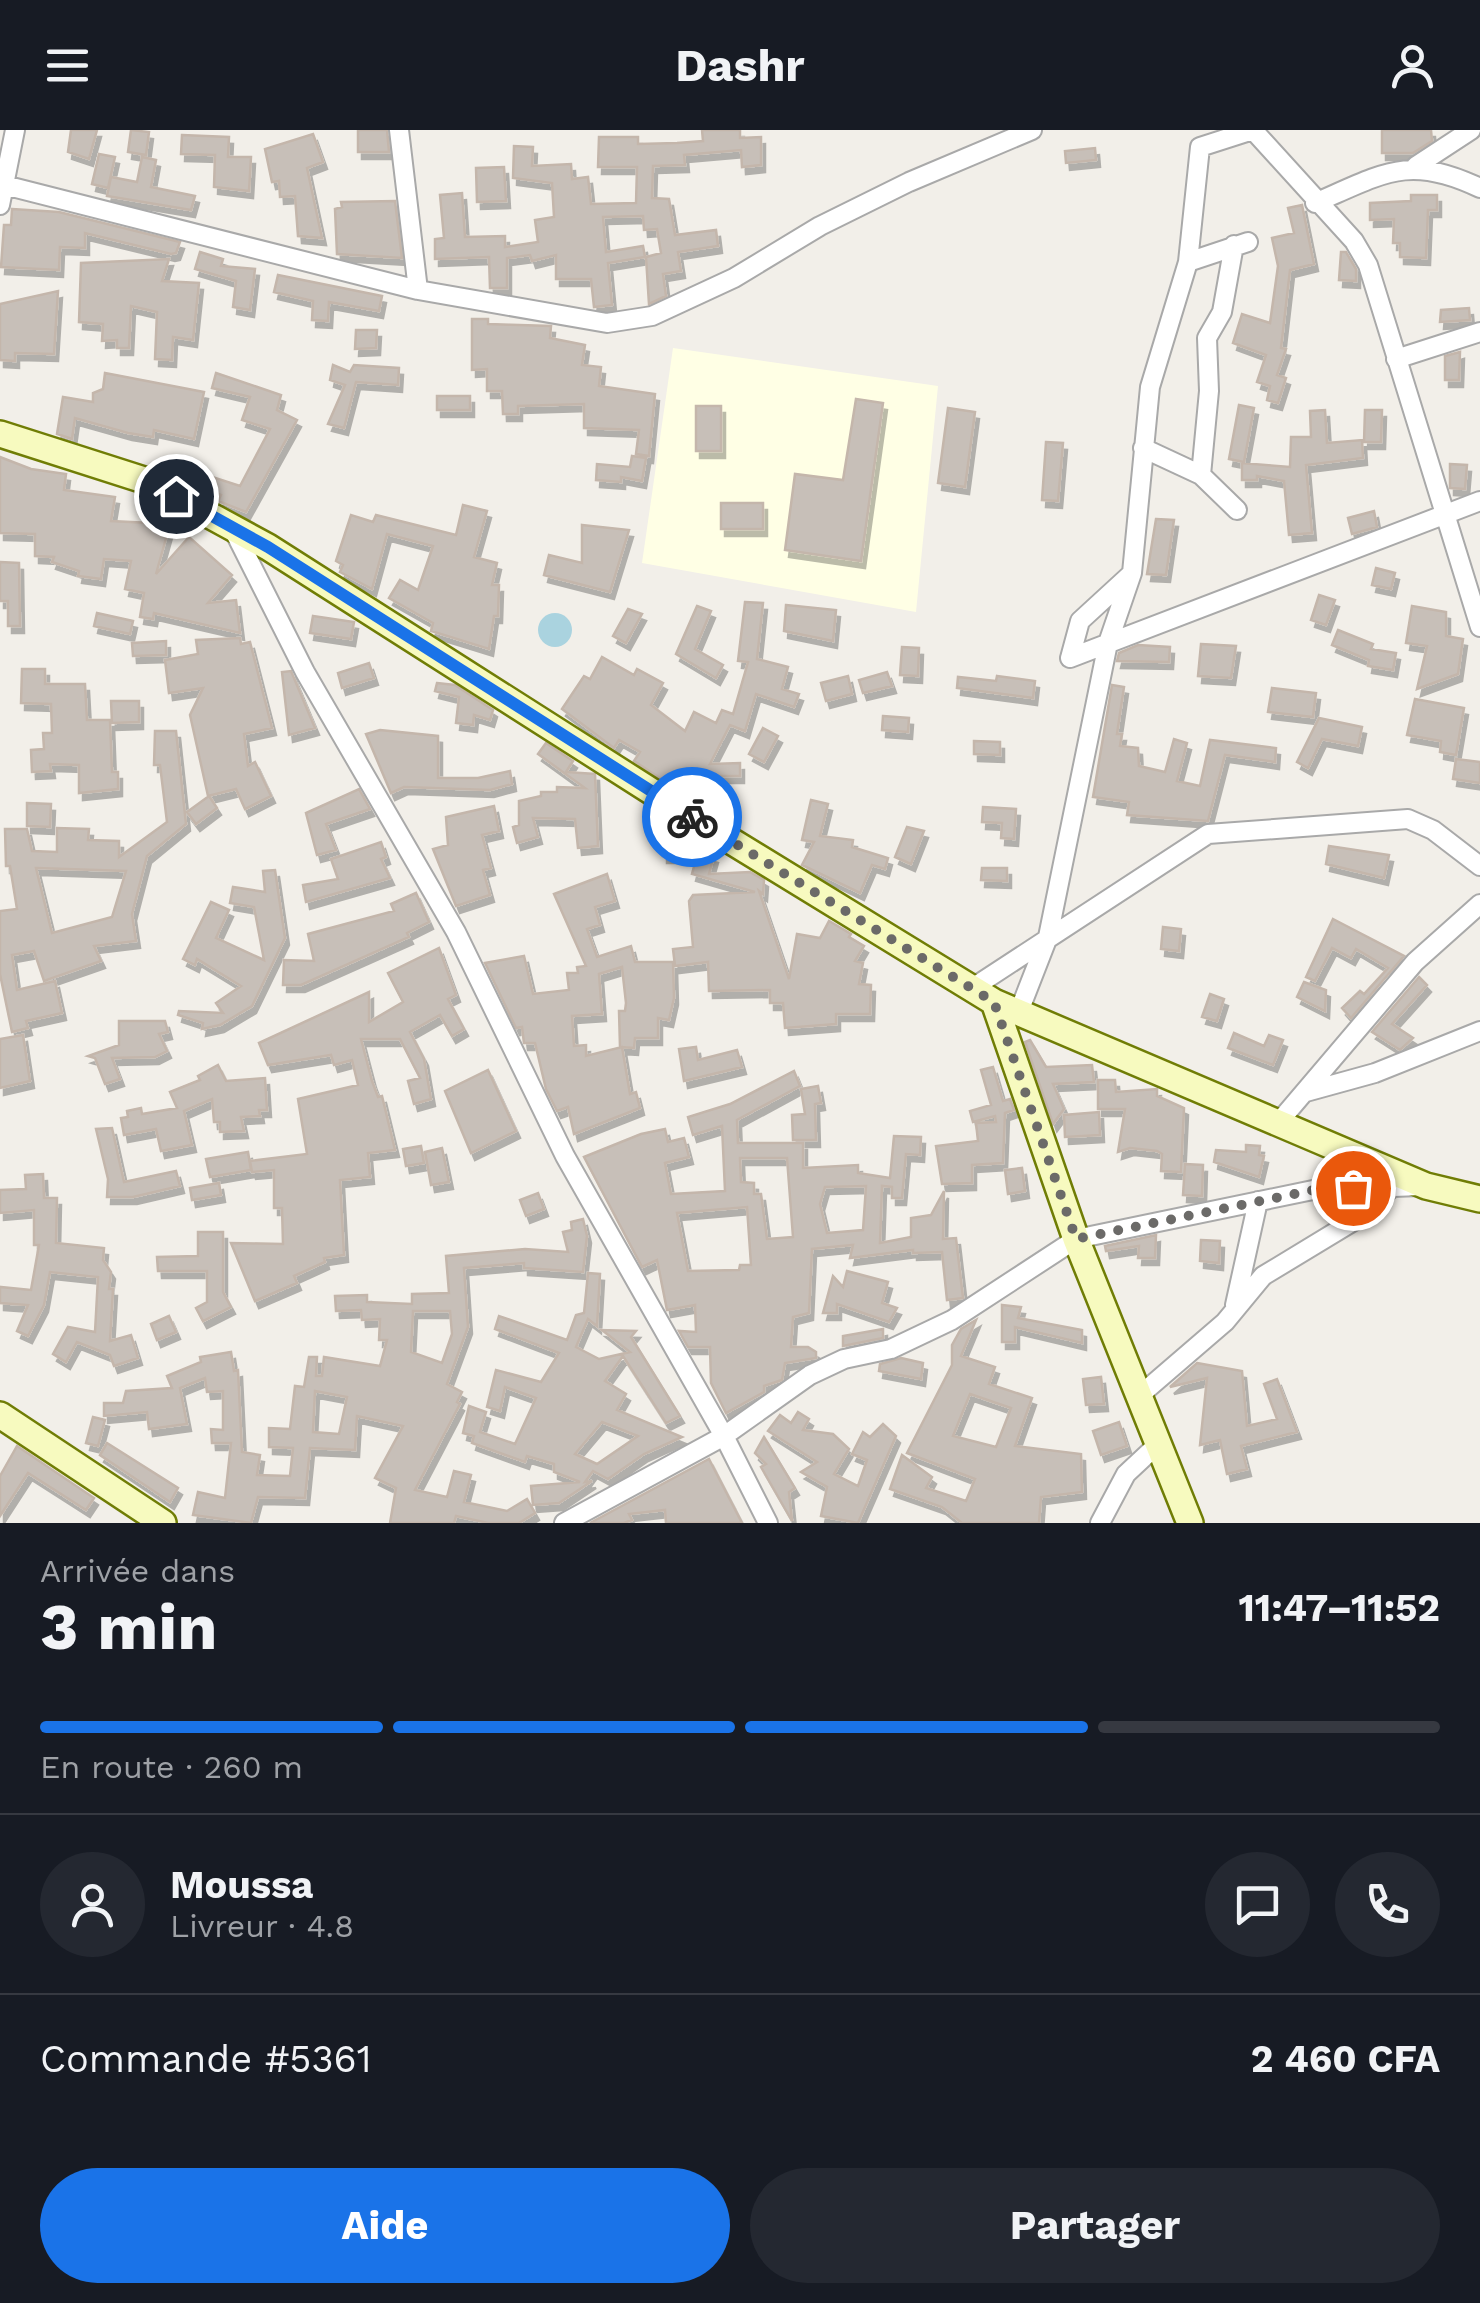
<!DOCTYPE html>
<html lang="fr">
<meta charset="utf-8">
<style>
body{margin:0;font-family:"Work Sans",sans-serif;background:#242831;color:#f1f3f6;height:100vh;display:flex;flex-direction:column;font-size:38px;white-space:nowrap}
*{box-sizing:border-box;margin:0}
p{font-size:32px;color:#9ea1a6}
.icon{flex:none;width:55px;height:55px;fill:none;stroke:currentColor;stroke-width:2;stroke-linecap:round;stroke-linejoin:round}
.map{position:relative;height:1393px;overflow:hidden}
.sheet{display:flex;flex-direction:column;background:#171b24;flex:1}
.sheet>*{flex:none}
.pin{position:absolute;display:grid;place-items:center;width:85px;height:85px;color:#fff;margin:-42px;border:5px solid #fff;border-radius:50%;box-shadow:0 2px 10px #0007}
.courier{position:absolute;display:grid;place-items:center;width:100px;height:100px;margin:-50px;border:8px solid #1a73e8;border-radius:50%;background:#fff;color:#222;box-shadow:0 2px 12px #0007}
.headline em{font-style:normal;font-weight:700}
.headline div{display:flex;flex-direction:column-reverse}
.headline{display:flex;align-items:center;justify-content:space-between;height:170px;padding:0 40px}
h1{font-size:65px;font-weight:700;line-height:75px}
.bar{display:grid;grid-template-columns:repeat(4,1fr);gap:15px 10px;align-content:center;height:120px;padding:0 40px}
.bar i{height:12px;border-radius:8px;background:#363941}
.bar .selected{background:#1a73e8}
.bar p{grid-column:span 4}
.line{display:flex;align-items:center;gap:25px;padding:0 40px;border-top:2px solid #363941}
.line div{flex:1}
.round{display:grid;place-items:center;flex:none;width:105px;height:105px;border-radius:52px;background:#242831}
.cta{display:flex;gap:20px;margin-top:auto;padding:20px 40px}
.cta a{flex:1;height:115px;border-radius:60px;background:#1a73e8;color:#fff;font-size:40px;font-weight:700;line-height:115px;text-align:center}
.cta a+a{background:#242831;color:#f1f3f6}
header{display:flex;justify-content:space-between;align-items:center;height:130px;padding:0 40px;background:#171b24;font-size:45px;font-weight:700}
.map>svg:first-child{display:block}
.education{fill:#ffffe5}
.water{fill:#aad3df}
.building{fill:#c7bfb8;stroke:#c4b6ab;stroke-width:2.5;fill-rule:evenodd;filter:url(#shadow)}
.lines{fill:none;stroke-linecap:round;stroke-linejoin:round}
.street-casing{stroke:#a9a9a9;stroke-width:22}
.secondary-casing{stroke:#707d05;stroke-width:30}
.street{stroke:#fff;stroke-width:18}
.secondary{stroke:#f7fabf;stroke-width:25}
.done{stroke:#6b6a68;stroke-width:10;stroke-dasharray:0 18}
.route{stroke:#1a73e8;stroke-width:12}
</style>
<header><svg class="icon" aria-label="menu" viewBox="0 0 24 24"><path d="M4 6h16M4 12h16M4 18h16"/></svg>Dashr<svg class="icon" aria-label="person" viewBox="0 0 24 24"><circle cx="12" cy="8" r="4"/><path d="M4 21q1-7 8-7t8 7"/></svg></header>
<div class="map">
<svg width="1480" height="1393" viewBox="0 0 1480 1393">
<defs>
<filter id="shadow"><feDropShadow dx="4" dy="7" stdDeviation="0" flood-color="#0004"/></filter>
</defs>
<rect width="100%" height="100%" fill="#f2efe9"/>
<!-- education -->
<path class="education" d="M673 218 938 256 916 482 642 433Z"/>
<!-- water -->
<path class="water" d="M538 500a17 17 0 1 1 34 0a17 17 0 1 1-34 0Z"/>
<!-- building -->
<path class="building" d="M71 0H97L89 29 68 22Z
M131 0 149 2 146 25 128 22Z
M358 0H387L389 22H358Z
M702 0H740V8L761 7V35L742 37 741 20 684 25 685 35 653 36 652 68 669 69 675 105 716 100 718 116 678 122 681 141 663 144 666 166 649 174 646 127 661 123 657 99 644 100 643 86 603 87 606 122 643 116 645 127 608 133 612 175 594 177 591 149H556V125L532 131 530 125 507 128V158H490L489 127 435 129V109L444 108 440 65 462 63 465 107 505 106V117L538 112 535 90 554 87 552 53 513 48 514 16 533 17 532 36 571 34 572 49 588 47 591 74 636 73 637 37H598L599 7H638V14L677 13 703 11Z
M1382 0H1431L1432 11 1413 23H1382Z
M313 4 323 32 307 38 322 108 298 106 295 66 280 67 279 51 272 52 265 19Z
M182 5 229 7 228 27H251L249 61 214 57 215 25 181 24Z
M1095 18 1096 30 1066 33 1065 21Z
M99 24 115 27 108 58 92 54Z
M142 27 156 30 151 57 195 66 191 80 107 66 111 47 137 52Z
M504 37 506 71 477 72 476 38Z
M1411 65H1437V80H1428L1426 128 1400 127V113H1393L1394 89 1370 90V73L1411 71Z
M395 71 402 128 337 124 335 79 342 77 341 72Z
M1302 75 1314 134 1290 140 1281 218 1286 219 1277 245 1286 248 1278 273 1267 270 1270 256 1257 252 1266 225 1233 213 1242 184 1270 193 1278 136 1272 108 1294 103 1288 78Z
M12 79 59 82 180 112 176 123 171 124 85 103V118L60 117 59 140 1 137 4 95H11Z
M200 122 223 129 221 136 255 139 250 180 233 177 236 151 195 139Z
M1341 122H1346L1356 139V151L1339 150Z
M169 129 162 151 199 153 193 210 173 207 172 230 155 229 157 182 131 176 129 218H117V210L102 211 103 194 79 192 81 133Z
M278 145 382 166 379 181 329 172 328 191 312 190 313 171 274 162Z
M58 161 54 224 15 223V231L0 230V174Z
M1469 178 1470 190 1440 192 1441 180Z
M472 189H488V194L551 196 550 208 585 215 582 235 601 237 599 256 655 264 649 326 636 324 639 300 584 298V274L518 276V284H503L502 261H487V239L472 240Z
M356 200H377L376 218 355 219Z
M1460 222 1459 250H1445V226Z
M333 235 350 242 354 235 399 238 398 255 356 252 344 298 328 294 345 255 330 250Z
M105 243 204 262 194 309 154 300 153 307 128 303 75 288 72 309 57 304 63 267 93 272V263L103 259Z
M216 243 281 265 277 280 297 290 246 382 218 371 221 365 189 353 194 341 240 356 270 299 242 290 250 267 212 258Z
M437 266H470V280H437Z
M856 269 883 273 861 431 785 420 795 344 843 350Z
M1239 275 1254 278 1244 332 1229 329Z
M696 276H721V321H696Z
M948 278 975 282 965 357 938 353Z
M1325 280 1327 313 1362 310 1363 328 1306 335 1312 403 1289 405 1284 351 1257 346V350H1242V333L1290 337 1291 307H1311L1310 281Z
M1365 280H1382L1381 312H1364Z
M1046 312 1063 313 1058 371 1042 370Z
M632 326 646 328 642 351 621 347V352L596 350 597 334 630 337Z
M0 327 31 339 66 344 64 360 115 367 111 391 170 394 156 444 189 407 232 445 208 473 236 470 240 503 154 483 153 489 140 487 144 463 125 459 131 431 104 429 101 449 78 446 79 441 52 432 54 427 35 426V404L0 403Z
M1450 334 1467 335 1465 359 1450 358Z
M721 373H763V399H721Z
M463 375 487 381 474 427 497 433 492 455H499L498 486H494L489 519 431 501 433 493 389 468 400 450 418 460 433 416 387 404 372 459 340 442 343 435 336 431 351 385 373 392 376 385 456 405Z
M1374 381 1377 397 1352 404 1348 388Z
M1156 389 1174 390 1166 445 1147 444Z
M582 395 629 400 610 462 544 445 549 425 582 433Z
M0 432 19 433 20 496H8V471H0Z
M1376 438 1395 443 1391 459 1372 455Z
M1319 465 1335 470 1326 495 1311 490Z
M745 472 763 473 757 529 788 537 782 559 799 564 794 577 756 564 745 601 730 595 710 634 740 633V646H717L713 664 675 650 669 654 634 631 640 622 619 610 614 618 562 579 584 546 590 549 602 527 634 545 637 539 663 553 651 575 685 601 694 582 716 593 722 580 733 584 748 532 738 531Z
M786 475 836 480 833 511 784 501Z
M697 476 711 481 695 519 723 535 716 548 676 524Z
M1412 476 1446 482V506L1463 509 1458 544 1417 559 1427 516 1406 513Z
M628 479 642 484 626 513 613 506Z
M97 483 133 491 130 504 94 496Z
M313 486 354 492 351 509 310 503Z
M1338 500 1373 514 1371 519 1396 523 1393 540 1368 536 1369 530 1332 515Z
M240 508 241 514 250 512 272 598 244 604 248 636 255 632 271 666 245 679 236 659 208 666 190 585 203 558 169 563 165 530 198 524 196 510Z
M166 511V525L133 526 132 513Z
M1201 514 1236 516 1231 548 1198 546Z
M1138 515 1170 517 1169 532 1117 531 1119 523Z
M902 517 919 518 918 546 900 545Z
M369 533 374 548 342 558 338 543Z
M22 539H45V554H85L87 590H110L112 642H118V659L79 663V635L50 634 51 641 32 642 31 620 44 619 43 603H52L51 574 21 573Z
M291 541 315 598 289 605 282 542Z
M887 542 892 556 863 563 859 550Z
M848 546 852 564 826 571 821 553Z
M997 546 1035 551 1033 568 957 558 958 547 996 551Z
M437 553 455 555 493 580 490 590 474 585 473 595 456 593 459 567 435 561Z
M1112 555 1124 557 1117 604H1122L1120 616 1138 618 1139 636 1165 642 1174 609 1187 613 1177 651 1200 656 1210 610 1276 618 1275 632 1225 625 1208 691 1127 685 1129 672 1093 667Z
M1272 558 1316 563 1313 587 1268 582Z
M1415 569 1464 578 1456 625 1440 622 1441 611 1407 605Z
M111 571H139V592L112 593Z
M883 586 909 588 908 602 882 600Z
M1319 588 1362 597 1358 616 1322 609 1308 638 1297 632Z
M763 598 778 606 764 632 749 624Z
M380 600 438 606V648H478L510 641 512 654 490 660 404 657 391 663 366 604Z
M155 601H176L186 694 147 726 132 784 136 811 94 816 101 831 44 851 34 821 12 825 17 860 55 851 62 883 26 891 28 898 12 902 0 844V781L17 779 10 736H6L5 699H27L32 721 57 722V698L89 699 88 710 119 711V727L167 692 160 635H154ZM36 738 126 741 112 787 52 803Z
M974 611 1000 612V625L974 624Z
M546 613 573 631 566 642 595 644 598 716 578 718 575 689 533 688 538 707 517 713 513 697 519 695V671L541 666V662H557V657L585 658 538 624Z
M1456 629 1480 632V653L1453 649Z
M359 659 370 679 326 694 336 720 317 725 306 683Z
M209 666 217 678 196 694 187 682Z
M811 670 828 674 820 706 853 710 852 717 888 728 885 739 872 735 860 763 802 735 814 712 802 710Z
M27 673 51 674 50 697 27 696Z
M494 676 499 701 482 705 491 738 483 740 490 765 456 776 433 719 448 715 446 687Z
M983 677 1016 679 1014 709 1001 708 1002 693 982 692Z
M907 697 924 701 911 734 895 727Z
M663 708H691V726H663Z
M381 712 386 727 381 729 390 748 306 772 303 755 338 749 331 729Z
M1329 716 1389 725 1384 748 1326 734Z
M698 722 714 726 709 744 750 742 764 750 763 764 759 761 789 849 797 804 820 808 829 791 851 804 849 807 864 816 855 831 863 833 859 854 871 855 870 884H836V894L785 898 783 873H770V860L709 861 708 832 675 836 673 819 693 817 689 771 693 765 755 762 692 744Z
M982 738H1007V751L981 750Z
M275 740 285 808 252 876 220 895 202 899 203 893 178 885 179 881 223 883 216 873 241 856 197 829 195 835 183 829 211 772 229 780 216 808 264 830 254 777 230 773 233 757 265 762 263 741Z
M607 744 615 771 595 777 600 795 587 799 597 827 631 816 635 832H673L674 868 669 890 658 888V908H635L634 918 620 917 619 881H625L626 873 622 837 599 844 602 884 572 886 574 916 586 915V926L622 917 630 964 636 962 640 978 574 1004 568 977 557 981 546 959 535 913H524L522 897 516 898 485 833 524 826 533 864 569 860 567 843H578L577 837 586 836 554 764Z
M416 763 429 792 407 803 409 807 301 855H283L284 830 314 831 308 804 394 781 391 774Z
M1333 789 1404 826 1351 888 1342 878 1360 861 1364 864 1388 838 1356 819 1351 828 1332 818 1315 851 1306 847Z
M1163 797 1181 799 1179 821 1161 819Z
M439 818 456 865 448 869 464 899 452 906 440 885 410 902 424 929 431 969 414 974 408 951 420 948 400 909H361L372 951 378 967 382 966 395 1020 368 1023 370 1047 340 1050 344 1125 324 1128 325 1132 294 1146 297 1153 255 1171 231 1113 283 1114 282 1078H274V1040L252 1042 250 1031 307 1024 298 969 358 955 352 930 334 935 331 925 268 935 259 913 369 862V892L403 872 388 843Z
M1419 847 1427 855 1392 894 1413 908 1400 920 1372 902Z
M1304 852 1326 860 1325 881 1297 867Z
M1210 864 1224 869 1217 891 1202 887Z
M119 891H165L168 902 159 904 167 921 155 927 112 928 120 949 105 954 95 928 88 926 119 915Z
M1234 903 1264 916 1269 905 1283 910 1273 935 1228 918Z
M23 905 30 951 0 958V909Z
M1030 910 1046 937 1092 935 1094 952 1053 954 1064 979 1053 994 1025 912Z
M696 917 698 930 737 920 742 937 684 951 679 919Z
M218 935 226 951 265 948 267 980H259L260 986 241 987 244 1001 220 1002V992H214L212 969 184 981 192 1015 161 1021 156 999 124 1005 121 988 128 987 127 981 141 978 142 984 177 978 170 962 200 950 198 946Z
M993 937 1003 971 1010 969 1014 980 1005 983 1003 1033 972 1035V1053L942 1054 936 1016 978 1011 976 993 996 992 995 986 973 992 970 981 991 975 981 940Z
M488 940 516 1001 471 1023 445 961Z
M794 941 800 956 737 990 738 1013H803V1038L858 1035V1043L890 1048 894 1006 921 1007 920 1025 906 1024 902 1068H892V1057L882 1056 880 1113 911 1107V1088L931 1085 944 1061 943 1109 956 1108 963 1168 947 1170 942 1122 913 1123V1120L850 1128 853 1115 812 1119 809 1183 793 1187 791 1217H808L816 1222V1228L785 1233 782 1250 764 1256V1262L726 1283 711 1253 710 1217H688L679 1201 696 1202 695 1175 667 1180 657 1130 642 1137 584 1027 641 1004 665 999 668 1012 684 1008 689 1027 665 1033 671 1064 725 1061 722 996 693 1005 688 987 730 974ZM740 1028H787L793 1107 767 1109 761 1064H754V1053L741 1052ZM866 1056 863 1100 827 1103 820 1074 825 1057ZM747 1077 751 1135H740L739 1140 688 1141 677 1083Z
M1098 950H1115L1116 962 1157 959V966L1184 978 1181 1042 1161 1041 1162 1024 1157 1021 1130 1018 1118 1022 1125 979H1098Z
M818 956 821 973 815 974 816 1010H793L792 985 805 984 801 959Z
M1099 982 1100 1005 1065 1007 1064 985Z
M112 998 124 1052 176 1041 180 1056 133 1067H107L108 1049 96 999Z
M1246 1015 1260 1016 1259 1025 1264 1026 1259 1047 1214 1032 1216 1020 1246 1022Z
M421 1016 424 1033 406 1036 403 1019Z
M442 1018 449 1052 431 1055 425 1022Z
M248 1022 251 1040 210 1047 206 1029Z
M1185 1034 1203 1035 1202 1066 1183 1065Z
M1022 1038 1025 1061 1008 1064 1005 1040Z
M43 1044 44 1068H57L56 1113 104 1118 103 1130 111 1142 109 1159H113L110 1211 131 1205 138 1228 114 1236 110 1225 77 1212 66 1232 53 1224 68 1197 95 1202 98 1147 50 1142 44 1175 28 1206 17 1201 28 1175 0 1173V1157L31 1160 39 1115H34V1080L0 1083V1060L26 1059 25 1045Z
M219 1053 221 1065 192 1070 190 1058Z
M538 1063 544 1079 526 1086 520 1070Z
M583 1089 587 1106 583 1142 524 1138V1133L464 1138 468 1197 447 1254 462 1262 457 1272 460 1274 415 1360 447 1367 454 1341 471 1345 464 1372 507 1381 527 1369 535 1383 519 1393H488L456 1386 454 1393H390L396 1358 375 1348 403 1296 357 1286 355 1320 310 1318 305 1368 258 1367 251 1393 193 1385 198 1362 225 1368 231 1313H212L211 1299 223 1300V1261L207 1262 205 1248 180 1258 187 1294 149 1299 147 1282 104 1286V1273H123L126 1261 172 1258 167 1246 201 1232 200 1227 231 1222 234 1241 238 1240 242 1322 260 1325 257 1345 290 1346 293 1318 269 1317V1298L290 1299 295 1256 304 1257 309 1227H317L316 1246H322L324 1227 380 1236 387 1210H379L380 1189 362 1190 361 1180 336 1181 335 1166 367 1165V1172L412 1174V1164L449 1163 446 1126 525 1119 568 1122 563 1102 572 1100 571 1092ZM413 1181H450L452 1204 442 1233 411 1222ZM315 1261 347 1267 339 1304 313 1302Z
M198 1102H223V1162L231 1177 203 1191 196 1178 207 1172V1141H158L157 1127 198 1126Z
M1156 1105 1155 1128H1138L1139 1116 1106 1121 1105 1116Z
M1201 1110 1220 1111 1219 1133 1200 1131Z
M847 1141 888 1152 882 1173 897 1178 889 1192 837 1174V1183H823L833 1146 843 1157Z
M588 1143 600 1144 597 1196 588 1189 576 1217 599 1229 630 1222 602 1200 636 1201 631 1207 680 1286 666 1293 623 1226 605 1251 626 1264 617 1280 682 1307 644 1324 608 1349 593 1341 585 1352 592 1351 559 1373 533 1375 531 1356 580 1352 554 1342V1334L527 1326 525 1332 472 1313 474 1306 463 1303 469 1276 486 1282 480 1302 515 1314 536 1268 505 1257 500 1281 487 1277 496 1240 541 1252 559 1223 495 1199 499 1186 567 1210 576 1185 584 1183ZM602 1292 638 1306 597 1334 575 1324Z
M1002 1175 1021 1177 1018 1188 1082 1200V1213L1015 1197V1212H1002Z
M169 1186 176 1202 157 1210 151 1194Z
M976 1190 961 1226 995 1237 989 1254 1032 1268 1015 1316 1081 1324 1082 1362 1041 1367 1039 1393H962L942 1377 890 1359 902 1325 932 1347 926 1358 966 1371 975 1349 907 1323 952 1235V1215L961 1199ZM970 1264 1011 1278 996 1317 953 1306Z
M883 1199V1208L843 1216V1206Z
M901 1228 923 1233 921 1249 879 1241 880 1234Z
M1197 1233 1242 1241 1247 1296 1277 1289 1264 1254 1277 1249 1297 1302 1241 1316 1247 1339 1227 1344 1220 1310 1200 1315 1207 1248 1170 1257Z
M1101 1247 1104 1274 1086 1275 1083 1249Z
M798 1282 809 1289 803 1300 833 1304 849 1319 834 1344 858 1356 867 1330 852 1324 863 1302 870 1307 883 1294 896 1306 858 1393 821 1386 827 1357 801 1342 817 1332 768 1301 780 1285 791 1293Z
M93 1287 105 1290 98 1316 86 1313Z
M1119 1292 1127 1316 1101 1325 1093 1301Z
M764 1307 795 1358 789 1362 792 1391 761 1337 766 1334 755 1323Z
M107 1313 178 1358 170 1372 100 1325Z
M17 1316 94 1368 86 1380 28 1343 0 1386V1346Z
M709 1329 742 1393H666L665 1380 629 1384 632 1390 624 1393H590Z"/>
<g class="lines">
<!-- street casing -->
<g class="street-casing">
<path id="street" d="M399 0 418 160
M1416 36 1471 0
M0 54 418 160 607 193 652 186 734 148 820 96 909 52 1032 0
M1315 73C1384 43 1409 24 1480 58
M0 75 15 0
M1188 132 1248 112
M1396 229 1480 202
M1143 318 1201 345 1237 380
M1201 345 1209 261 1207 208 1222 182 1234 115
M233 399 305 542 456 802 565 1026 724 1306 768 1393
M1070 528 1480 371
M1070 528 1080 491 1129 446
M974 857 1208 704 1408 689 1433 700 1480 736
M1018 884 1048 807 1108 513 1132 443 1150 257 1188 132 1200 17 1253 0 1354 111 1368 135 1480 497
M1306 962 1375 943 1480 901
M1278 993 1415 832 1480 774
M1235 1175 1258 1071
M1139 1266 1225 1192 1263 1146 1357 1089 1391 1058
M564 1393 724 1306 810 1245 844 1229 891 1219 952 1190 1076 1109 1313 1060 1420 1056
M1100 1393 1126 1344 1156 1316"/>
</g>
<!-- secondary casing -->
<g class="secondary-casing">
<path id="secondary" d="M0 304 147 351 268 417 687 684 994 872 1426 1056 1480 1069
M994 872 1076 1109 1190 1393
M0 1285 163 1393"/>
</g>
<!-- street -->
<use href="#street" class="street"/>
<!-- secondary -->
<use href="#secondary" class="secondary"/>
</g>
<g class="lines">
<!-- done -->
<path class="done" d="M692 687 994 872 1076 1109 1314 1060 1353 1058"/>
<!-- route -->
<path class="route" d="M176 366 268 417 692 687"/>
</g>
</svg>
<div class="pin" style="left:1353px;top:1058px;background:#ea580c"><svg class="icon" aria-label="bag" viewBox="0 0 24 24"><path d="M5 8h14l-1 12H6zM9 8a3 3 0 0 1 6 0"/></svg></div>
<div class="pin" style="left:176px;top:366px;background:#1f2937"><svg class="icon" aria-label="home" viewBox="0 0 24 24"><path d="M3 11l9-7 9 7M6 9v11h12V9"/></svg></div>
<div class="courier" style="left:692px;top:687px"><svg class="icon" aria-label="bike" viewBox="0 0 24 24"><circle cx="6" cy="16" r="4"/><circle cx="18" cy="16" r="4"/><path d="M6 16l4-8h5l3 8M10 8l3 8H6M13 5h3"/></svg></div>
</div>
<section class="sheet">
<div class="headline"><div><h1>3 min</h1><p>Arrivée dans</p></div><em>11:47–11:52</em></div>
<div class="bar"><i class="selected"></i><i class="selected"></i><i class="selected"></i><i></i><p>En route · 260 m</p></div>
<div class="line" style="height:180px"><a class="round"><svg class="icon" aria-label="person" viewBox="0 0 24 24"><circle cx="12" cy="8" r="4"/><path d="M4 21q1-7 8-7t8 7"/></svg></a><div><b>Moussa</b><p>Livreur · 4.8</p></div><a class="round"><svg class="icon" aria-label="chat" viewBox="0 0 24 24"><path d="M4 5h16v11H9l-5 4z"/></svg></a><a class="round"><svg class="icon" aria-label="phone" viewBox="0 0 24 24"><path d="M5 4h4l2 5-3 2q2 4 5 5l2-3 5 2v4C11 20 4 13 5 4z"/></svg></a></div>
<div class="line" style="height:130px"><div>Commande #5361</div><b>2 460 CFA</b></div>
<div class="cta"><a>Aide</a><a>Partager</a></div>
</section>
